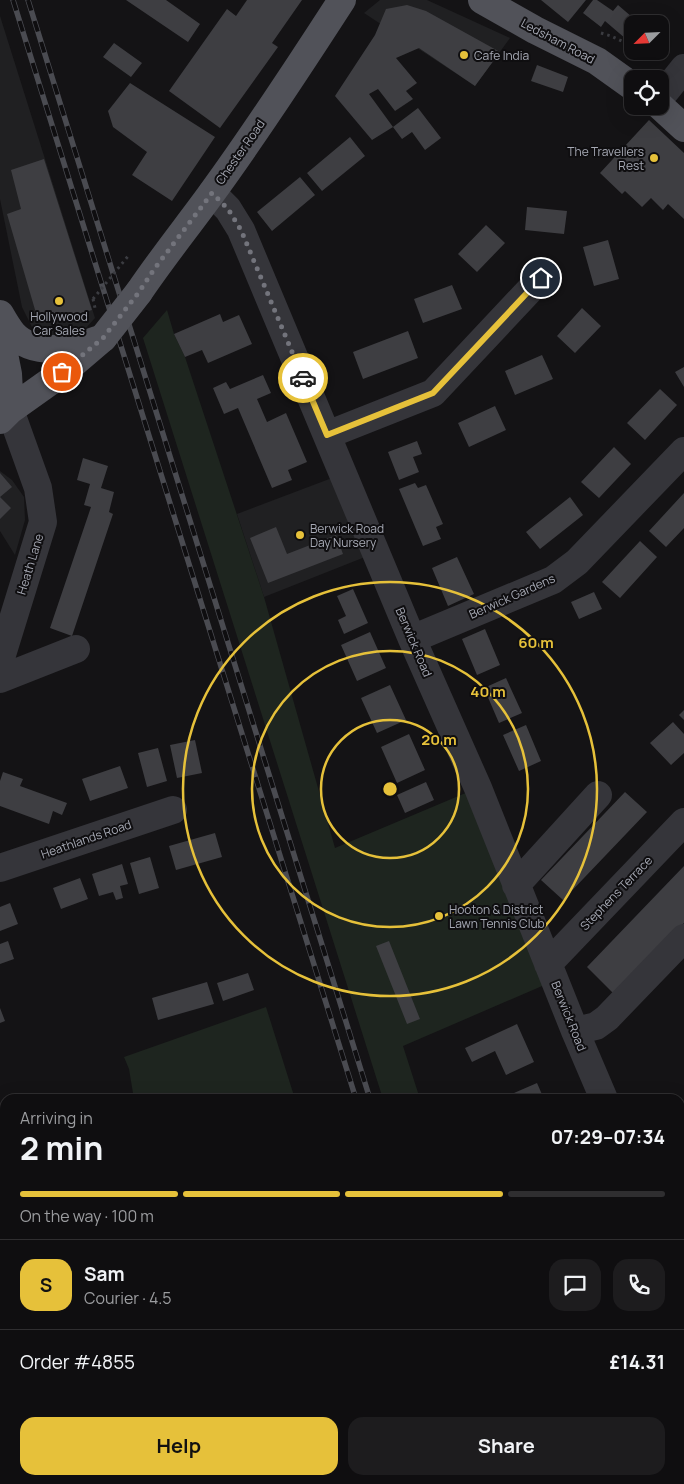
<!DOCTYPE html>
<meta charset="utf-8">
<style>
body{margin:0;font-family:Manrope,sans-serif;background:#1d1c1e;color:#f1f3f6;height:100vh;display:flex;flex-direction:column;font-size:19px;white-space:nowrap}
*{box-sizing:border-box;margin:0}
p{font-size:16px;color:#9b9c9f}
.icon{flex:none;width:28px;height:28px;fill:none;stroke:currentColor;stroke-width:2;stroke-linecap:round;stroke-linejoin:round}
.map{position:relative;flex:1;overflow:hidden}
.drawer{position:absolute;left:0px;top:1094px;width:685px;height:391px;display:flex;flex-direction:column;background:#0f0e10;border-radius:15px 15px 0 0;box-shadow:0 5px 20px #0002,0 0 0 1px #2f2e30}
.drawer>*{flex:none}
.needle{width:32px;rotate:246deg}
.fabs{position:absolute;left:624px;top:15px;display:grid;gap:10px}
.fabs a{display:grid;place-items:center;width:45px;height:45px;border-radius:10px;background:#0f0e10;box-shadow:0 5px 20px #0002,0 0 0 1px #2f2e30;font-size:25px}
.pin{position:absolute;display:grid;place-items:center;width:42px;height:42px;color:#fff;margin:-21px;border:2px solid #fff;border-radius:50%;box-shadow:0 1px 5px #0007}
.courier{position:absolute;display:grid;place-items:center;width:50px;height:50px;margin:-25px;border:4px solid #e6c13a;border-radius:50%;background:#fff;color:#222;box-shadow:0 1px 6px #0007}
.headline em{font-style:normal;font-weight:700}
.headline div{display:flex;flex-direction:column-reverse}
.headline{display:flex;align-items:center;justify-content:space-between;height:85px;padding:0 20px}
h1{font-size:32px;font-weight:700;line-height:38px}
.bar{display:grid;grid-template-columns:repeat(4,1fr);gap:8px 5px;align-content:center;height:60px;padding:0 20px}
.bar i{height:6px;border-radius:4px;background:#2f2e30}
.bar .selected{background:#e6c13a}
.bar p{grid-column:span 4}
.line{display:flex;align-items:center;gap:12px;padding:0 20px;border-top:1px solid #2f2e30}
.line div{flex:1}
.round{display:grid;place-items:center;flex:none;width:52px;height:52px;border-radius:15px;background:#1d1c1e}
.button{display:flex;gap:10px;margin-top:auto;padding:10px 20px}
.button a{flex:1;height:58px;border-radius:15px;background:#e6c13a;color:#111;font-size:20px;font-weight:700;line-height:58px;text-align:center}
.button a+a{background:#1d1c1e;color:#f1f3f6}
.map>svg:first-child{display:block}
.built{fill:#202022}
.green{fill:#1e251f}
.building{fill:#3e3e42}
.lines{fill:none;stroke-linecap:round;stroke-linejoin:round}
.path{stroke:#3b3c41;stroke-width:3;stroke-dasharray:2.5 4;stroke-linecap:butt}
.minor{stroke:#35353a;stroke-width:28}
.major{stroke:#515259;stroke-width:28}
.rail-casing{stroke:#4a4b51;stroke-width:5.5}
.rail{stroke:#0f0e10;stroke-width:4;stroke-dasharray:11;stroke-linecap:butt}
.path-bridge{stroke:#3b3c41;stroke-width:3;stroke-dasharray:2.5 4;stroke-linecap:butt}
.major-bridge{stroke:#515259;stroke-width:28}
.done{stroke:#73747c;stroke-width:5;stroke-dasharray:0 9}
.route{stroke:#e6c13a;stroke-width:6}
.ring{fill:none;stroke:#e6c13a;stroke-width:2.5}
.poi-dot{fill:#e6c13a;stroke:#0f0e10;stroke-width:2}
.labels{text-anchor:middle;dominant-baseline:central;stroke-width:4;stroke-linejoin:round;paint-order:stroke}
.street-label{font-size:12px;fill:#a6a9b4;stroke:#0f0e10}
.poi-label{font-size:12px;fill:#a6a9b4;stroke:#0f0e10;text-anchor:start}
.centre{fill:#e6c13a;stroke:#0f0e10;stroke-width:2.5}
.ring-label{font-size:15px;text-anchor:middle;font-weight:bold;fill:#e6c13a;stroke:#0f0e10;stroke-width:4;stroke-linejoin:round;paint-order:stroke}
</style>
<div class="map">
<svg width="684" height="1484" viewBox="0 0 684 1484">
<rect width="100%" height="100%" fill="#141315"/>
<!-- built -->
<path class="built" d="M380 0H427L510 38 475 86 364 13Z
M0 16 95 318 85 329 66 336 49 335 32 327 22 307 0 199Z
M0 471 12 480 24 497 25 520 15 555 0 531Z
M332 478 365 557 264 597 237 514Z"/>
<!-- green -->
<path class="green" d="M167 310 174 334 185 357 264 597 335 848 468 792 549 983 403 1046 420 1099H383L143 338Z
M266 1007 295 1099H134L129 1069 124 1057Z
M203 1480H416L417 1484H203Z
M503 1480H540L541 1484H504Z"/>
<!-- building -->
<path class="building" d="M126 0H166L200 24 188 42Z
M247 0H302L272 43 278 47 220 128 169 91 227 9 236 16Z
M541 0H586L568 22Z
M593 0H597L613 11 618 5 639 23 643 17 653 24H632V34L631 33 626 39 605 21 601 27 583 13Z
M407 5 426 11 500 52 475 86 419 48 396 58 417 83 406 91 413 99 395 111 378 89 369 94 393 127 372 140 335 96 375 35 386 9Z
M114 43 142 63 131 77 103 57Z
M537 65 568 77 563 92 531 81Z
M130 83 215 137 172 201 132 175 147 152 113 127 108 111Z
M418 108 441 138 425 150 412 132 402 139 393 127Z
M649 120 684 153V219L668 204 663 210 651 198 642 207 625 191 622 194 600 173Z
M350 137 365 156 322 191 307 173Z
M44 159 92 310 46 323 38 320 7 214 21 209 11 170Z
M300 177 315 195 272 231 257 212Z
M527 207 567 211 564 234 525 230Z
M486 225 505 243 477 272 458 254Z
M608 240 619 279 594 286 583 247Z
M452 285 462 309 423 323 414 299Z
M582 308 601 326 575 353 557 336Z
M220 314 223 322 239 315 252 344 208 363 202 350 185 357 174 334Z
M408 331 418 358 363 379 353 352Z
M542 355 553 379 515 395 505 371Z
M684 367V387L675 372Z
M263 375 271 393 257 399 267 422 286 413 307 462 288 470 292 480 272 488 238 408 224 414 213 388 226 382 230 389Z
M660 389 677 405 645 440 627 423Z
M495 406 506 430 469 447 458 423Z
M417 441 422 454 413 457 419 472 399 480 388 452Z
M614 447 631 464 599 498 581 482Z
M83 458 108 466 101 488 114 492 109 512 113 514 72 636 50 628 91 507 84 505 90 484 77 480Z
M0 473 12 487 0 497 11 508 0 519Z
M415 483 418 488 426 485 443 524 436 527 441 539 423 546 399 489Z
M684 493V528L666 547 649 531Z
M570 497 583 515 540 549 526 532Z
M276 527 287 554 336 535 343 554 268 583 250 538Z
M640 541 657 557 620 598 602 582Z
M457 557 474 594 448 606 432 568Z
M353 589 368 623 344 634 338 620 346 616 337 596Z
M594 592 602 609 579 619 571 602Z
M485 629 500 665 477 675 462 639Z
M370 632 386 668 357 681 341 645Z
M506 678 522 713 499 723 484 688Z
M390 685 406 720 377 733 361 698Z
M684 710V720L679 715Z
M673 722 684 734V753L671 765 650 743Z
M526 725 541 761 519 771 503 735Z
M409 734 425 770 397 783 381 747Z
M195 740 202 773 177 778 170 745Z
M158 748 167 781 147 787 138 753Z
M120 766 128 788 90 801 82 779Z
M3 772 23 779 20 786 67 803 62 815 53 811 49 824 0 806V781Z
M426 782 434 800 405 813 397 795Z
M625 792 647 812 563 900 541 880Z
M215 833 222 857 176 870 169 846Z
M150 857 159 888 139 894 130 863Z
M122 864 128 884 120 886 123 898 116 900 113 892 99 896 92 874Z
M684 866V923L615 995 587 967Z
M80 878 88 899 61 909 53 888Z
M10 903 18 924 0 931V907Z
M8 941 14 959 0 964V944Z
M389 941 420 1019 407 1024 376 946Z
M248 973 254 990 223 1001 217 983Z
M207 982 214 1004 158 1020 152 998Z
M0 1008 5 1021 0 1023Z
M517 1024 534 1062 506 1075 495 1051 472 1062 465 1048Z
M537 1083 544 1099H517L514 1093Z
M5 1120V1164L0 1165V1122Z
M5 1179V1201L3 1197 0 1198V1180Z
M5 1221V1259L3 1260 0 1246V1222Z
M5 1270V1287H4L1 1271Z
M684 1478V1484H670L680 1480Z
M35 1480H73L74 1484H46L45 1483 36 1484Z"/>
<g class="lines">
<!-- path -->
<path class="path" d="M601 33 611 36 632 46
M644 51 658 60
M93 299 95 308"/>
<!-- minor -->
<path class="minor" d="M660 98 684 68
M212 193 228 209 241 230 412 639 478 788 575 1031 604 1099
M0 408 10 410 38 488 43 522 0 661
M327 435 433 393 541 278
M412 639 553 580 577 562 684 451
M0 679 76 649
M0 868 173 810
M516 885 598 795
M548 964 684 822
M575 1031 596 1026 607 1018 684 938
M680 1273 684 1282"/>
<!-- major -->
<path class="major" d="M482 0 535 30 597 61 632 86
M660 106 684 128
M139 292C162 258 187 227 211 194 257 131 300 65 342 0
M0 314C4 321 8 328 13 334 33 356 72 350 97 340
M0 334 8 374 10 410
M0 420 10 410 62 373 103 338"/>
<!-- rail casing -->
<g class="rail-casing">
<path id="rail" d="M13 0 356 1099
M28 0 370 1099
M475 1480 476 1484
M489 1480 490 1484"/>
</g>
<!-- rail -->
<use href="#rail" class="rail"/>
<!-- path-bridge -->
<path class="path-bridge" d="M93 299 129 255"/>
<!-- major-bridge -->
<path class="major-bridge" d="M103 338 139 292"/>
</g>
<g class="lines">
<!-- done -->
<path class="done" d="M62 372 103 338 139 292 155 268 212 193 228 209 241 230 303 378"/>
<!-- route -->
<path class="route" d="M303 378 327 435 433 393 541 278"/>
</g>
<!-- distance rings -->
<g class="ring">
<circle cx="390" cy="789" r="69"/>
<circle cx="390" cy="789" r="138"/>
<circle cx="390" cy="789" r="207"/>
</g>
<!-- markers -->
<g class="poi-dot">
<circle cx="464" cy="55" r="5"/>
<circle cx="654" cy="158" r="5"/>
<circle cx="59" cy="301" r="5"/>
<circle cx="300" cy="535" r="5"/>
<circle cx="439" cy="916" r="5"/>
</g>
<g class="labels">
<!-- street labels -->
<g class="street-label">
<text transform="translate(558 41) rotate(28)">Ledsham Road</text>
<text transform="translate(240 152) rotate(-55)">Chester Road</text>
<text transform="translate(30 564) rotate(-73)">Heath Lane</text>
<text transform="translate(512 596) rotate(-24)">Berwick Gardens</text>
<text transform="translate(414 642) rotate(67)">Berwick Road</text>
<text transform="translate(86 839) rotate(-19)">Heathlands Road</text>
<text transform="translate(616 893) rotate(-46)">Stephens Terrace</text>
<text transform="translate(569 1016) rotate(68)">Berwick Road</text>
</g>
<!-- poi labels -->
<g class="poi-label">
<text x="474" y="55">Cafe India</text>
<text x="644" y="151" text-anchor="end">The Travellers<tspan x="644" dy="14">Rest</tspan></text>
<text x="59" y="316" text-anchor="middle">Hollywood<tspan x="59" dy="14">Car Sales</tspan></text>
<text x="310" y="528">Berwick Road<tspan x="310" dy="14">Day Nursery</tspan></text>
<text x="449" y="909">Hooton &amp; District<tspan x="449" dy="14">Lawn Tennis Club</tspan></text>
</g>
</g>
<circle cx="390" cy="789" r="8" class="centre"/>
<g class="ring-label">
<text x="536" y="648">60 m</text>
<text x="488" y="697">40 m</text>
<text x="439" y="745">20 m</text>
</g>
</svg>
<div class="fabs">
<a><svg class="needle" viewBox="-14 -14 28 28"><path d="M0-13l5 13h-10z" fill="#e53935"/><path d="M0 13l5-13h-10z" fill="#9b9c9f"/></svg></a>
<a><svg class="icon" aria-label="locate" viewBox="0 0 24 24"><circle cx="12" cy="12" r="6"/><path d="M12 2v4M12 18v4M2 12h4M18 12h4"/></svg></a>
</div>
<div class="pin" style="left:62px;top:372px;background:#ea580c"><svg class="icon" aria-label="bag" viewBox="0 0 24 24"><path d="M5 8h14l-1 12H6zM9 8a3 3 0 0 1 6 0"/></svg></div>
<div class="pin" style="left:541px;top:278px;background:#1f2937"><svg class="icon" aria-label="home" viewBox="0 0 24 24"><path d="M3 11l9-7 9 7M6 9v11h12V9"/></svg></div>
<div class="courier" style="left:303px;top:378px"><svg class="icon" aria-label="car" viewBox="0 0 24 24"><path d="M5 17H2v-5l4-1 3-4h7l3 4 3 1v5h-3M9 17h6M6 11h13"/><circle cx="7" cy="17" r="2"/><circle cx="17" cy="17" r="2"/></svg></div>
<section class="drawer">
<div class="headline"><div><h1>2 min</h1><p>Arriving in</p></div><em>07:29–07:34</em></div>
<div class="bar"><i class="selected"></i><i class="selected"></i><i class="selected"></i><i></i><p>On the way · 100 m</p></div>
<div class="line" style="height:90px"><b class="round" style="background:#e6c13a;color:#111">S</b><div><b>Sam</b><p>Courier · 4.5</p></div><a class="round"><svg class="icon" aria-label="chat" viewBox="0 0 24 24"><path d="M4 5h16v11H9l-5 4z"/></svg></a><a class="round"><svg class="icon" aria-label="phone" viewBox="0 0 24 24"><path d="M5 4h4l2 5-3 2q2 4 5 5l2-3 5 2v4C11 20 4 13 5 4z"/></svg></a></div>
<div class="line" style="height:65px"><div>Order #4855</div><b>£14.31</b></div>
<div class="button"><a>Help</a><a>Share</a></div>
</section>
</div>
